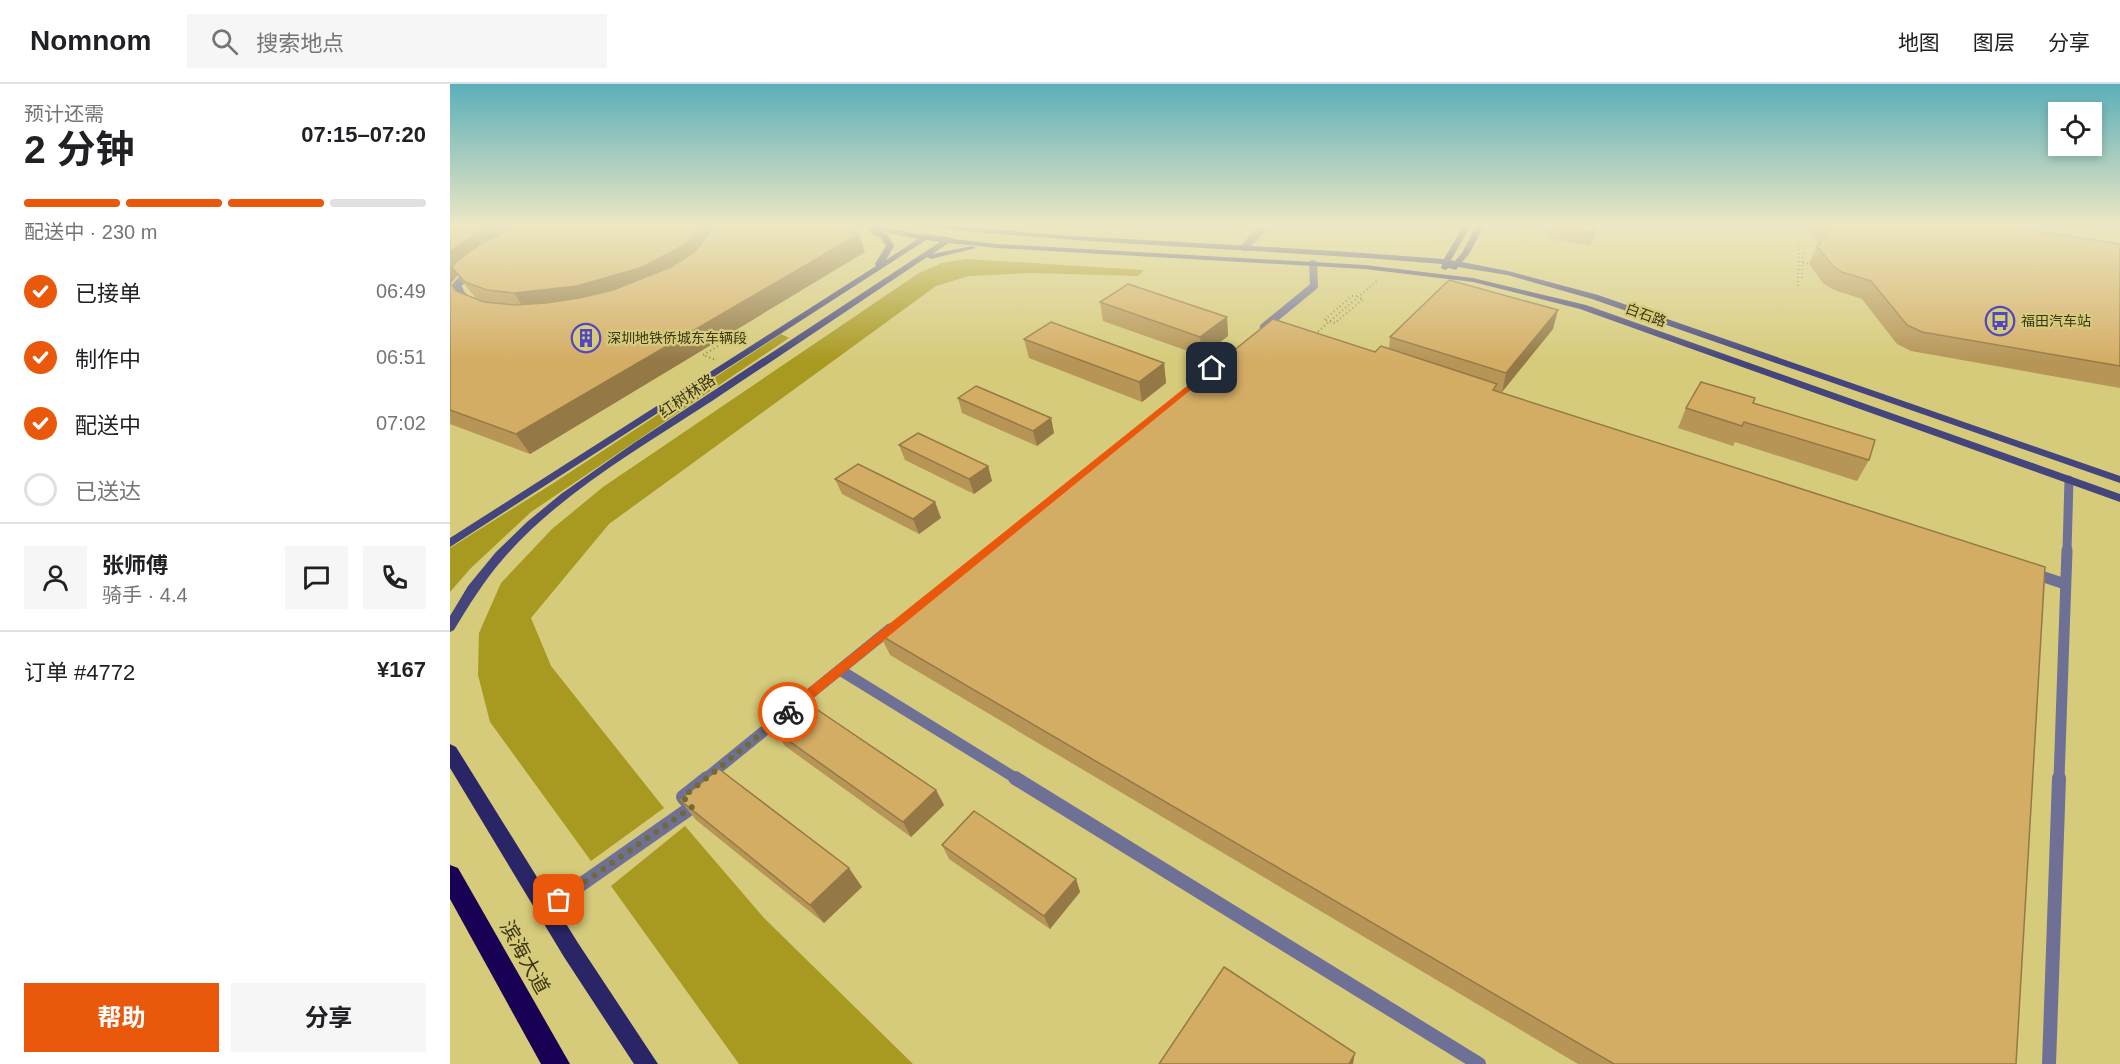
<!DOCTYPE html>
<html lang="zh">
<meta charset="utf-8">
<style>
body{margin:0;font-family:Helvetica,"Noto Sans SC",sans-serif;background:#f6f6f6;color:#202124;height:100vh;display:flex;flex-direction:column;font-size:22px;white-space:nowrap}
*{box-sizing:border-box;margin:0}
p{font-size:20px;color:#757577}
.icon{flex:none;width:33px;height:33px;fill:none;stroke:currentColor;stroke-width:2;stroke-linecap:round;stroke-linejoin:round}
.map{position:relative;flex:1;overflow:hidden}
.side{display:flex;flex-direction:column;background:#fff;width:450px}
.side>*{flex:none}
.tools{position:absolute;left:1598px;top:18px;display:grid;gap:12px}
.tools a{display:grid;place-items:center;width:54px;height:54px;border-radius:0px;background:#fff;box-shadow:0 3px 9px #0003;font-size:30px}
.pin{position:absolute;display:grid;place-items:center;width:51px;height:51px;color:#fff;margin:-26px;border-radius:12px;box-shadow:0 3px 9px #0006}
.courier{position:absolute;display:grid;place-items:center;width:60px;height:60px;margin:-30px;border:4px solid #ea580c;border-radius:50%;background:#fff;color:#222;box-shadow:0 2px 8px #0007}
.summary em{font-style:normal;font-weight:700}
.summary div{display:flex;flex-direction:column-reverse}
.summary{display:flex;align-items:center;justify-content:space-between;height:102px;padding:0 24px}
h1{font-size:39px;font-weight:700;line-height:45px}
.bar{display:grid;grid-template-columns:repeat(4,1fr);gap:9px 6px;align-content:center;height:72px;padding:0 24px}
.bar i{height:8px;border-radius:4px;background:#e0e0e0}
.bar .current{background:#ea580c}
.bar p{grid-column:span 4}
.line{display:flex;align-items:center;gap:15px;padding:0 24px;border-top:2px solid #e0e0e0}
.line div{flex:1}
.round{display:grid;place-items:center;flex:none;width:63px;height:63px;border-radius:0px;background:#f6f6f6}
ol{padding:0 24px;list-style:none}
li{display:flex;align-items:center;gap:18px;height:66px}
li p{margin-inline-start:auto}
li .icon{padding:6px;border-radius:50%;background:#ea580c;color:#fff;stroke-width:4}
li:last-child{color:#757577}
li i{width:33px;height:33px;border:3px solid #e0e0e0;border-radius:50%}
.action{display:flex;gap:12px;margin-top:auto;padding:12px 24px}
.action a{flex:1;height:69px;border-radius:0px;background:#ea580c;color:#fff;font-size:24px;font-weight:700;line-height:69px;text-align:center}
.action a+a{background:#f6f6f6;color:#202124}
header{display:flex;align-items:center;gap:36px;box-sizing:border-box;height:84px;padding:0 30px;background:#fff;border-bottom:2px solid #e0e0e0}
header strong{font-size:28px}
nav{display:flex;gap:33px;margin-inline-start:auto;font-size:21px}
.search{width:420px;height:54px;background:#f6f6f6;display:flex;align-items:center;gap:15px;box-sizing:border-box;padding:0 21px;border-radius:0px;color:#757577;font-size:22px}
main{display:flex;flex:1;min-height:0}
.map>svg:first-child{display:block}
.forest{fill:#a89921}
.lines{fill:none;stroke-linecap:round;stroke-linejoin:round}
.path{stroke:#877f46;stroke-width:2;stroke-dasharray:1 3;stroke-linecap:butt}
.lane-far3{stroke:#6e7096;stroke-width:8}
.lane-far2{stroke:#6e7096;stroke-width:9}
.lane-far1{stroke:#6e7096;stroke-width:11}
.lane{stroke:#6e7096;stroke-width:14}
.secondary{fill:#44457c;fill-rule:evenodd}
.primary{fill:#2a2567;fill-rule:evenodd}
.highway{fill:#180054;fill-rule:evenodd}
.wall{fill:#b69557;fill-rule:evenodd}
.shaded-wall{fill:#947947}
.building{fill:#d4ad65;stroke:#947947;stroke-width:1.5}
.route{fill:#ea580c}
.done{stroke:#716a37;stroke-width:6;stroke-dasharray:0 10.8}
.labels{text-anchor:middle;dominant-baseline:central;stroke-width:4.5;stroke-linejoin:round;paint-order:stroke}
.far-street-label{font-size:14px;fill:#3a3513;stroke:#d6cb7b}
.far-poi-label{font-size:14px;fill:#3a3513;stroke:#d6cb7b;text-anchor:start}
.street-label{font-size:16px;fill:#3a3513;stroke:#d6cb7b}
.near-street-label{font-size:20px;fill:#3a3513;stroke:#d6cb7b}
</style>
<header>
<strong>Nomnom</strong>
<div class="search"><svg class="icon" aria-label="search" viewBox="0 0 24 24"><circle cx="10" cy="10" r="6"/><path d="M15 15l6 6"/></svg>搜索地点</div>
<nav><a>地图</a><a>图层</a><a>分享</a></nav>
</header>
<main>
<section class="side">
<div class="summary"><div><h1>2 分钟</h1><p>预计还需</p></div><em>07:15–07:20</em></div>
<div class="bar"><i class="current"></i><i class="current"></i><i class="current"></i><i></i><p>配送中 · 230 m</p></div>
<ol>
<li><svg class="icon" aria-label="check" viewBox="0 0 24 24"><path d="M5 12l5 5 9-10"/></svg>已接单<p>06:49</p></li>
<li><svg class="icon" aria-label="check" viewBox="0 0 24 24"><path d="M5 12l5 5 9-10"/></svg>制作中<p>06:51</p></li>
<li><svg class="icon" aria-label="check" viewBox="0 0 24 24"><path d="M5 12l5 5 9-10"/></svg>配送中<p>07:02</p></li>
<li><i></i>已送达</li>
</ol>
<div class="line" style="height:108px"><a class="round"><svg class="icon" aria-label="person" viewBox="0 0 24 24"><circle cx="12" cy="8" r="4"/><path d="M4 21q1-7 8-7t8 7"/></svg></a><div><b>张师傅</b><p>骑手 · 4.4</p></div><a class="round"><svg class="icon" aria-label="chat" viewBox="0 0 24 24"><path d="M4 5h16v11H9l-5 4z"/></svg></a><a class="round"><svg class="icon" aria-label="phone" viewBox="0 0 24 24"><path d="M5 4h4l2 5-3 2q2 4 5 5l2-3 5 2v4C11 20 4 13 5 4z"/></svg></a></div>
<div class="line" style="height:78px"><div>订单 #4772</div><b>¥167</b></div>
<div class="action"><a>帮助</a><a>分享</a></div>
</section>
<div class="map">
<svg width="1670" height="980" viewBox="0 0 1670 980">
<rect width="100%" height="100%" fill="#d6cb7b"/>
<!-- forest -->
<path class="forest" d="M517 175 694 186 688 192 581 189 519 192 486 202 159 440 81 534 101 582 214 724 141 777 40 638 28 591 29 549 51 499 102 445 153 403 469 189 492 179Z
M331 250 339 254 81 428 20 485 0 508V464L102 400Z
M235 742 314 834 463 980H289L161 802Z"/>
<g class="lines">
<!-- path -->
<path class="path" d="M990 140 991 160
M671 144 677 140
M1353 179 1362 180
M1352 194 1353 167
M1348 202 1349 160
M907 212H902L874 236 885 239 913 215 908 213
M865 250 928 196
M266 255 275 258
M264 275 253 271 275 258"/>
<!-- lane-far3 -->
<path class="lane-far3" d="M235 140 258 149 264 162
M795 163 816 140
M18 217 11 210 7 201 21 186
M814 243 864 202 863 180"/>
<!-- lane-far2 -->
<path class="lane-far2" d="M1617 467 1619 396"/>
<!-- lane-far1 -->
<path class="lane-far1" d="M1582 489 1615 500
M390 586 567 695
M255 695 440 545
M1609 695 1617 466"/>
<!-- lane -->
<path class="lane" d="M565 694 1029 980
M96 825 242 723 233 713 257 694
M1599 980 1609 694"/>
<!-- secondary -->
<path class="secondary" d="M401 140H417L474 151 478 150C485 153 497 151 504 155L547 160 915 181 1023 194 1136 221 1670 410V418L1130 225 1023 198 915 185 547 164 499 159 482 170 522 162 526 164 481 175 477 173C406 221 334 269 262 317 190 364 110 409 53 475 34 497 19 521 4 546L0 548V532L18 502 46 468 77 438 111 410 184 359 490 158 476 156 0 463V454L426 182 425 180 436 162 431 154 420 149 421 145ZM430 147 468 155 436 176 444 162 437 150Z
M468 140C520 140 571 149 622 152 746 159 870 165 994 175L1014 140H1022L1001 176 1005 177 1012 169 1027 140H1035L1019 170 1012 178 1058 187 1148 211 1670 392V399L1142 215 1057 191 1008 183 1006 186 999 184 995 186 991 184 992 180C819 165 645 162 472 142Z"/>
<!-- primary -->
<path class="primary" d="M0 660 6 663 128 859 208 980H184L114 873 0 684Z"/>
<!-- highway -->
<path class="highway" d="M0 781 8 784 120 980H91L0 815Z"/>
</g>
<!-- wall -->
<path class="wall" d="M0 140 250 143 255 154 261 146 257 142 252 140H365L409 150 415 168 80 370 0 340ZM8 191 15 201 26 214 6 207 2 201 1 199Z
M1101 140H1148L1140 162 1098 154Z
M1353 140H1537L1670 160V304L1461 267 1447 260 1412 215 1384 206 1374 200 1359 180 1367 162 1369 160Z
M650 218 777 233 778 252 752 272 653 237Z
M1103 245 1052 308 1046 307 1566 980H1128L440 571 430 551 925 268 939 265 940 253Z
M574 255 714 279 716 299 692 318 579 274Z
M508 314 601 334 604 349 587 362 512 329Z
M1303 319 1419 376 1407 397 1285 358 1283 362 1228 344 1236 324Z
M449 361 538 382 542 397 524 410 455 376Z
M385 395 485 418 491 434 469 450 392 410Z
M325 647 486 706 494 721 461 753 335 662Z
M230 716 412 803 374 839 246 736Z
M492 761 626 795 630 808 600 845 499 775Z"/>
<!-- shaded-wall -->
<path class="shaded-wall" d="M45 140H100L2 183 8 191 1 199 2 205 0 201V168L26 149Z
M1146 140H1148L1140 162 1143 148Z
M250 143 258 161 199 203 76 227 64 209Z
M409 150 415 168 80 370 66 350Z
M1108 226 1103 245 1052 308 1056 289Z
M777 233 778 252 752 272 750 253Z
M714 279 716 299 692 318 689 298Z
M601 334 604 349 587 362 583 347Z
M538 382 542 397 524 410 519 395Z
M485 418 491 434 469 450 463 435Z
M486 706 494 721 461 753 453 738Z
M399 784 412 803 374 839 360 821Z
M626 795 630 808 600 845 594 832Z
M905 969 903 980H899Z"/>
<!-- building -->
<path class="building" d="M0 140H45L26 149 0 168Z
M75 140H248L250 143 236 160 190 184 127 202 64 209 37 206 15 198 2 183 7 177 32 159 65 144Z
M261 140H365L409 150 66 350 0 326V199L6 207 34 218 64 221 96 219 129 214 163 206 221 183 246 167 263 143Z
M1101 140H1146L1143 148 1101 141Z
M1375 140H1537L1670 160V282L1472 248 1457 241 1421 197 1392 188 1383 182 1367 162 1381 148Z
M999 196 1108 226 1056 289 940 253Z
M678 200 777 233 750 253 650 218Z
M823 235 925 268 931 262 1047 300 1043 306 1595 483 1566 980H1164L430 551Z
M601 238 714 279 689 298 574 255Z
M1251 298 1305 314 1303 319 1425 356 1419 376 1294 338 1292 342 1236 324Z
M526 302 601 334 583 347 508 314Z
M468 349 538 382 519 395 449 361Z
M408 380 485 418 463 435 385 395Z
M359 620 486 706 453 738 325 647Z
M269 685 399 784 360 821 230 716Z
M524 727 626 795 594 832 492 761Z
M774 883 905 969 899 980H709Z"/>
<!-- sky -->
<linearGradient id="sky" x2="0" y2="1"><stop stop-color="#5bafba"/><stop offset="0.51" stop-color="#ede8c4"/><stop offset="1" stop-color="#ede8c4" stop-opacity="0"/></linearGradient>
<rect width="1670" height="277" fill="url(#sky)"/>
<!-- route -->
<path class="route" d="M762 282 766 284 765 286 342 631H334V624Z"/>
<g class="lines">
<!-- done -->
<path class="done" d="M109 816 242 723 233 713 338 628"/>
</g>
<!-- icons -->
<defs>
<g id="bus-ring" transform="scale(1.5)"><circle r="9.5" fill="#d6cb7b" stroke="#5247be" stroke-width="1.5"/><path d="M-5-6H5V4H4V6H2V4H-2V6H-4V4H-5ZM-3.5-4V0h7V-4ZM-3.5 1.2v1.5H-2V1.2ZM2 1.2v1.5H3.5V1.2Z" fill="#5247be"/></g>
<g id="building-ring" transform="scale(1.5)"><circle r="9.5" fill="#d6cb7b" stroke="#5247be" stroke-width="1.5"/><path d="M-4-6H4V6H1V3H-1V6H-4ZM-2.5-4.3h1.7v1.8h-1.7ZM.8-4.3h1.7v1.8H.8ZM-2.5-1h1.7V.8h-1.7ZM.8-1h1.7V.8H.8Z" fill="#5247be"/></g>
</defs>
<g fill-rule="evenodd">
<use href="#bus-ring" x="1550" y="237"/>
<use href="#building-ring" x="136" y="254"/>
</g>
<g class="labels">
<!-- far-street labels -->
<g class="far-street-label">
<text transform="translate(1196 231) rotate(20)">白石路</text>
</g>
<!-- far-poi labels -->
<g class="far-poi-label">
<text x="1571" y="237">福田汽车站</text>
<text x="157" y="254">深圳地铁侨城东车辆段</text>
</g>
<!-- street labels -->
<g class="street-label">
<text transform="translate(237 312) rotate(-34)">红树林路</text>
</g>
<!-- near-street labels -->
<g class="near-street-label">
<text transform="translate(75 873) rotate(61)">滨海大道</text>
</g>
</g>
</svg>
<div class="tools">
<a><svg class="icon" aria-label="locate" viewBox="0 0 24 24"><circle cx="12" cy="12" r="6"/><path d="M12 2v4M12 18v4M2 12h4M18 12h4"/></svg></a>
</div>
<div class="pin" style="left:109px;top:816px;background:#ea580c"><svg class="icon" aria-label="bag" viewBox="0 0 24 24"><path d="M5 8h14l-1 12H6zM9 8a3 3 0 0 1 6 0"/></svg></div>
<div class="pin" style="left:762px;top:284px;background:#1f2937"><svg class="icon" aria-label="home" viewBox="0 0 24 24"><path d="M3 11l9-7 9 7M6 9v11h12V9"/></svg></div>
<div class="courier" style="left:338px;top:628px"><svg class="icon" aria-label="bike" viewBox="0 0 24 24"><circle cx="6" cy="16" r="4"/><circle cx="18" cy="16" r="4"/><path d="M6 16l4-8h5l3 8M10 8l3 8H6M13 5h3"/></svg></div>
</div>
</main>
